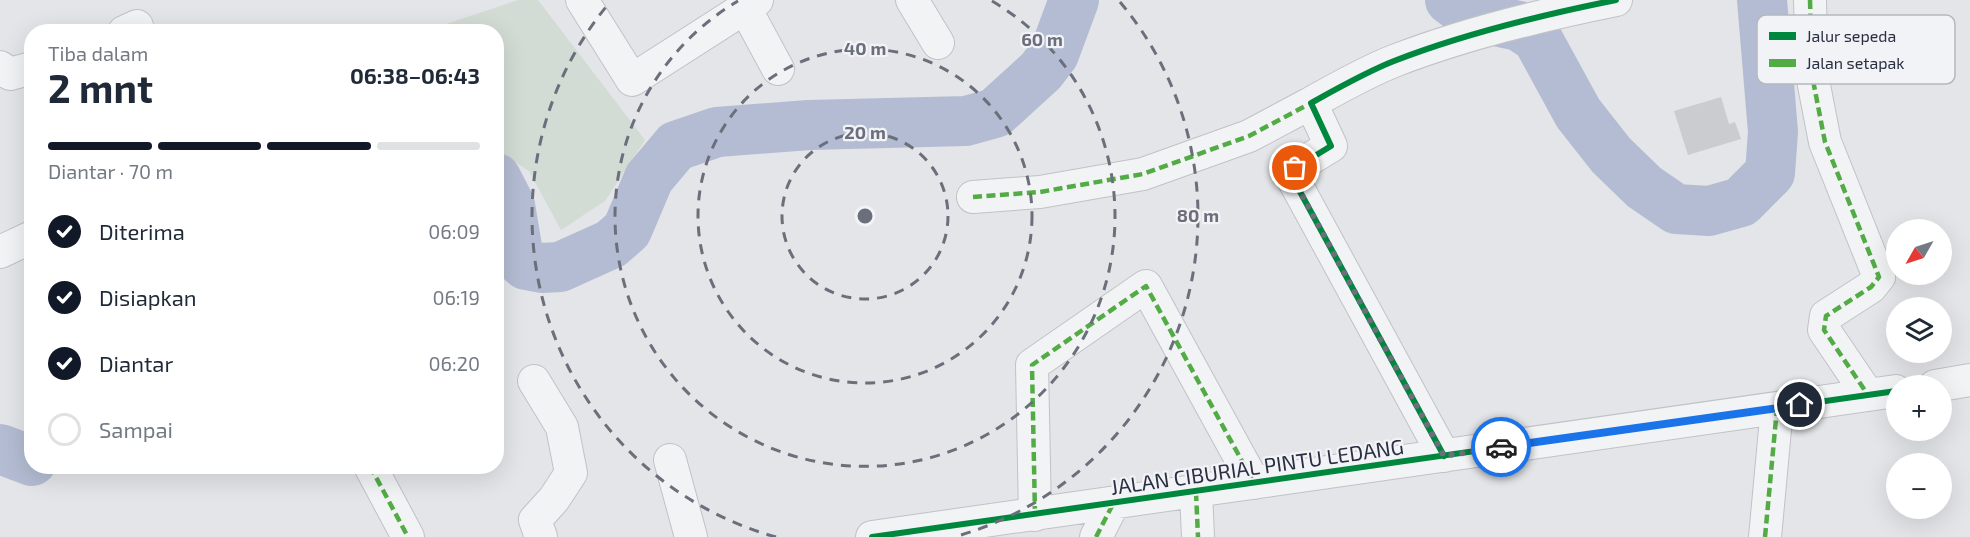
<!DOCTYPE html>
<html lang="id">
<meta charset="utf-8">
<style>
body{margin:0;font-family:"Exo 2",sans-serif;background:#f6f6f7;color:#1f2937;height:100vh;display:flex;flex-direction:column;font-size:22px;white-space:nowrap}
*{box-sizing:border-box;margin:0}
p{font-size:20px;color:#747a83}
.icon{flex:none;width:33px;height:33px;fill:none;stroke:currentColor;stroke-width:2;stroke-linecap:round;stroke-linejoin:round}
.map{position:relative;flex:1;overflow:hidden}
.side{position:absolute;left:24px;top:24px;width:480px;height:450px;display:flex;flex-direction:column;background:#fff;border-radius:24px;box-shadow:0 6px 24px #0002}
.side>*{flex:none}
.needle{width:39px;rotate:231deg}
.fabs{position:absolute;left:1886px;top:219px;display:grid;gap:12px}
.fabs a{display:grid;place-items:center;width:66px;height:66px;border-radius:50%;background:#fff;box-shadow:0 6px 24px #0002;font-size:30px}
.pin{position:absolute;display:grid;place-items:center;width:51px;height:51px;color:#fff;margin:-26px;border:3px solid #fff;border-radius:50%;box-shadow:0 2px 6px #0007}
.courier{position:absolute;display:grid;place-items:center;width:60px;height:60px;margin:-30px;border:4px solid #1a73e8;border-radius:50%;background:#fff;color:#222;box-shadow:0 2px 8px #0007}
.head em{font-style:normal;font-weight:700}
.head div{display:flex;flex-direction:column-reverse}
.head{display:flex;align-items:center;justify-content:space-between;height:102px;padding:0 24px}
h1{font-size:39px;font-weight:700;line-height:45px}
.bar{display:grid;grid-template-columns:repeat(4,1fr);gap:9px 6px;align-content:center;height:72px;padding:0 24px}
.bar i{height:8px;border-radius:4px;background:#e0e1e3}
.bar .active{background:#111827}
.bar p{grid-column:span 4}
ol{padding:0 24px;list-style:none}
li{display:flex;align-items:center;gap:18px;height:66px}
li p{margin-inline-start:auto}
li .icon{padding:6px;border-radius:50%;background:#111827;color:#fff;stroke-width:4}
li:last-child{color:#747a83}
li i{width:33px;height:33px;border:3px solid #e0e1e3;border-radius:50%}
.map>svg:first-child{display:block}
.green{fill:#d2dbd4}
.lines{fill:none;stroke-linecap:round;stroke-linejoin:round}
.river{stroke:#b3bcd2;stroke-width:50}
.building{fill:#cbccd0}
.street-casing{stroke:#c1c2c5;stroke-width:34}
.street{stroke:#f2f3f5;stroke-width:32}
.quiet{stroke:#53ab46;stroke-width:4.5;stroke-dasharray:9 4.5;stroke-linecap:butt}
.cycleway-casing{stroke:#f1f3f7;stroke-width:10}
.cycleway{stroke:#00873e;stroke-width:6}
.done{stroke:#6b6f7b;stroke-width:6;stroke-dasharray:0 10.8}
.route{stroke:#1a73e8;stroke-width:8}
.ring{fill:none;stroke:#6b6f7b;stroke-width:3;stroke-dasharray:10 8}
.labels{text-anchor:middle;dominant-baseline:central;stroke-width:4.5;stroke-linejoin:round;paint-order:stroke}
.street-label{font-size:21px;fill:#2a2f41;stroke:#f1f3f7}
.key{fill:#f1f3f7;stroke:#b5b8c0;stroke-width:1.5}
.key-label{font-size:16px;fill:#2a2f41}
.centre{fill:#6b6f7b;stroke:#f1f3f7;stroke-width:3}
.ring-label{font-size:18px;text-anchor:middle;font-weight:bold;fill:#6b6f7b;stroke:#f1f3f7;stroke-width:4.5;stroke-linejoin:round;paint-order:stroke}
</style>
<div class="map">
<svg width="1970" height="537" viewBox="0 0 1970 537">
<rect width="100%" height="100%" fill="#e4e5e8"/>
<!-- green -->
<path class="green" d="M518 0H538L645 140 605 201 561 230 529 171 497 150 496 32 425 31Z"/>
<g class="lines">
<!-- river -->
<path class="river" d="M1450 0 1472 16 1519 26 1537 38 1578 113 1611 155 1644 187 1676 209 1709 211 1741 202 1770 173 1773 132 1762 0
M496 178 510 205 519 259 526 265 542 268 560 267 611 244 627 230 649 178 676 146 717 132 809 125 966 121 995 113 1041 71 1054 54 1074 0
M0 449 32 461"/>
</g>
<!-- building -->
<path class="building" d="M1721 97 1729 124 1735 122 1741 139 1688 155 1674 111Z"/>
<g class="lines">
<!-- street casing -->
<g class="street-casing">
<path id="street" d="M582 0 632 80 757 0
M912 0 938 43
M1810 0 1812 75 1825 142 1879 277 1871 287 1826 316 1824 330 1868 395
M745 8 778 69
M124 32 137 26
M0 67 10 74 32 68
M973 197 1040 192 1143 174 1249 136 1311 103
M0 252 32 237
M534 381 562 427 571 473 554 499 535 520 541 537
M1935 386 1970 380
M1444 456 1292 177 1295 168 1331 146 1311 103C1338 88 1366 72 1394 61 1466 33 1541 15 1616 0
M670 460 691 537
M370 466 408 537
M1196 492 1198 537
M1035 515 1032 365 1146 286 1254 483
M872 537 1896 391
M1096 537 1113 504
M1765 537 1777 408"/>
</g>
<!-- street -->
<use href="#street" class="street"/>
<!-- quiet -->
<path class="quiet" d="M1810 0 1812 75 1825 142 1879 277 1871 287 1826 316 1824 330 1868 395
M973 197 1040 192 1143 174 1249 136 1311 103
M370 466 408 537
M1196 492 1198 537
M1035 515 1032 365 1146 286 1254 483
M1096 537 1113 504
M1765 537 1777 408"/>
<!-- cycleway casing -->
<g class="cycleway-casing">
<path id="cycleway" d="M1444 456 1292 177 1295 168 1331 146 1311 103C1338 88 1366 72 1394 61 1466 33 1541 15 1616 0
M872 537 1896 391"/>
</g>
<!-- cycleway -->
<use href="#cycleway" class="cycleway"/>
</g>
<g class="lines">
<!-- done -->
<path class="done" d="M1295 168 1292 177 1444 456 1501 447"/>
<!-- route -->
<path class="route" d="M1501 447 1800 405"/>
</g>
<!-- distance rings -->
<g class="ring">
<circle cx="865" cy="216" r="83"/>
<circle cx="865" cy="216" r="167"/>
<path d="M992 1A250 250 0 1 1 738 1"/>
<path d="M776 537A333 333 0 0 1 610 2M1120 2A333 333 0 0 1 954 537"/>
</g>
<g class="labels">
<!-- street labels -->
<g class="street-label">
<text transform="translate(1257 466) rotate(-8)">JALAN CIBURIAL PINTU LEDANG</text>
</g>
</g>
<!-- legend -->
<rect x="1757" y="15" width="198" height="69" rx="9" class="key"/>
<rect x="1769" y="32" width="27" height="8" fill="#00873e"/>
<rect x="1769" y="59" width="27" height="8" fill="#53ab46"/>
<g class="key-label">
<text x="1806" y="42">Jalur sepeda</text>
<text x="1806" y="69">Jalan setapak</text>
</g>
<circle cx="865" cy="216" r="9" class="centre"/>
<g class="ring-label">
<text x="1042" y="46">60 m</text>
<text x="865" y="55">40 m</text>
<text x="865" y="139">20 m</text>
<text x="1198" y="222">80 m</text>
</g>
</svg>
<div class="fabs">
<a><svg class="needle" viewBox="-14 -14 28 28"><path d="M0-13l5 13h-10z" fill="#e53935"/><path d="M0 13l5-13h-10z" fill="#747a83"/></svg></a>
<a><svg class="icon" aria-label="layers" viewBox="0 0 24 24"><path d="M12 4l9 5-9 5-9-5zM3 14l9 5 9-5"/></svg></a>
<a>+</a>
<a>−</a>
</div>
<div class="pin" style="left:1295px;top:168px;background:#ea580c"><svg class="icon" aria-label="bag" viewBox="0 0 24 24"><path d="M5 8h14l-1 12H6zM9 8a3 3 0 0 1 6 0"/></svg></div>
<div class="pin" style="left:1800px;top:405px;background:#1f2937"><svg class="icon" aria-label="home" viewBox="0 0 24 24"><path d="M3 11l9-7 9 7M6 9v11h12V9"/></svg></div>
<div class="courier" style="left:1501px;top:447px"><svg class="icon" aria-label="car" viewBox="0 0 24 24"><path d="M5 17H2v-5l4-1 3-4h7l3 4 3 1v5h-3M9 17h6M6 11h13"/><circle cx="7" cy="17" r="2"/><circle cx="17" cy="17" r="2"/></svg></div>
<section class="side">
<div class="head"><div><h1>2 mnt</h1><p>Tiba dalam</p></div><em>06:38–06:43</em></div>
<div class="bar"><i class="active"></i><i class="active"></i><i class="active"></i><i></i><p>Diantar · 70 m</p></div>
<ol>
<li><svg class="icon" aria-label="check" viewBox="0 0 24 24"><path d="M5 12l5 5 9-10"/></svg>Diterima<p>06:09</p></li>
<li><svg class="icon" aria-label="check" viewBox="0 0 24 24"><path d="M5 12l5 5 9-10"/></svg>Disiapkan<p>06:19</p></li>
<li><svg class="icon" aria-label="check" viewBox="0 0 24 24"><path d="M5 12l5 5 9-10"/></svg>Diantar<p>06:20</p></li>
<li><i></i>Sampai</li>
</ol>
</section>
</div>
